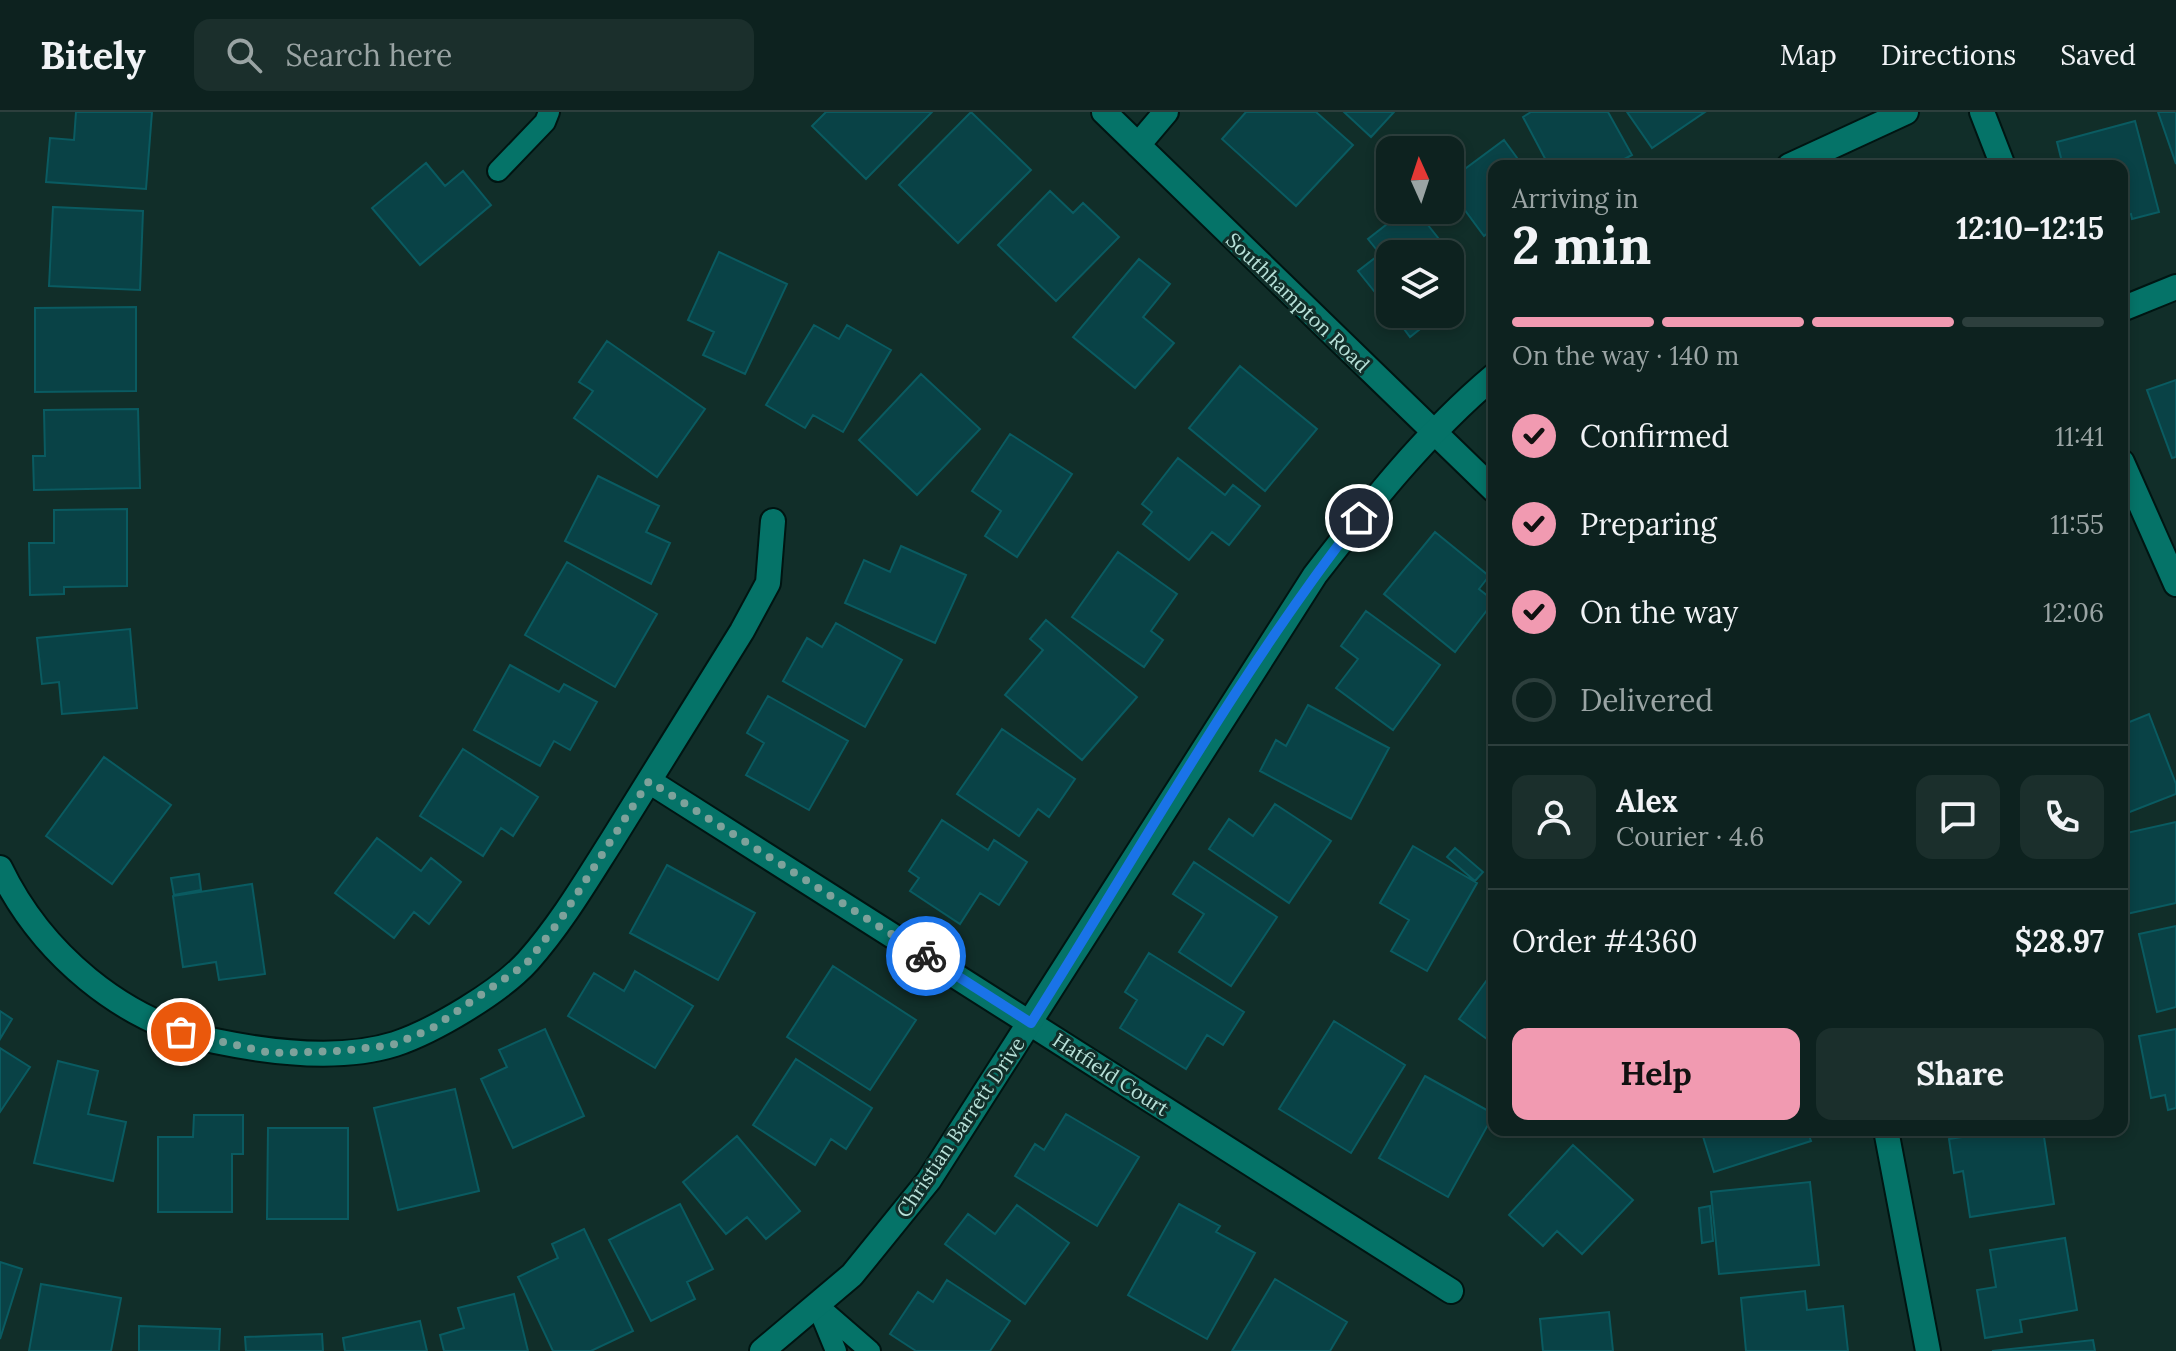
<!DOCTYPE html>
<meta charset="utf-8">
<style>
body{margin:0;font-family:Lora,serif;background:#1b2f2c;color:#f1f3f6;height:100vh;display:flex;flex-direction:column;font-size:30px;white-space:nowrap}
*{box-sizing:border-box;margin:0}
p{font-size:26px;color:#9aa4a4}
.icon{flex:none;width:44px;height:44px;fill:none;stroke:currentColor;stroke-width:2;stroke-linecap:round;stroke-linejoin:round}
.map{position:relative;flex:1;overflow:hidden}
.panel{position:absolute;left:1488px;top:48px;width:640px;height:976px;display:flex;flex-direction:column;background:#0d221f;border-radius:16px;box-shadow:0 4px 12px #0003,0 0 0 2px #2d3f3d}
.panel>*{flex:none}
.needle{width:52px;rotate:357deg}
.buttons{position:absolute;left:1376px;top:24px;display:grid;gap:16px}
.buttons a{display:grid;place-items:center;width:88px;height:88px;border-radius:16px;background:#0d221f;box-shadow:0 4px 12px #0003,0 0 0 2px #2d3f3d;font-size:40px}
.pin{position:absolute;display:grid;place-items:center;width:68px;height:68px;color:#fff;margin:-34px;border:4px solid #fff;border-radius:50%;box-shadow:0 2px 8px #0007}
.courier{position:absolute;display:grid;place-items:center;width:80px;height:80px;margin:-40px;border:6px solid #1a73e8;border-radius:50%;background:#fff;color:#222;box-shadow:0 2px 10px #0007}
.overview em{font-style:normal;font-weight:800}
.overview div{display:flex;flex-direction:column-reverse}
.overview{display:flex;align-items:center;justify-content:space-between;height:136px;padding:0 24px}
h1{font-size:52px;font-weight:800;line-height:60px}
.bar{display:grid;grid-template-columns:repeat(4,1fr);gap:12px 8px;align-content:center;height:96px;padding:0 24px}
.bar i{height:10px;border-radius:6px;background:#2d3f3d}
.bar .active{background:#f19ab1}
.bar p{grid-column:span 4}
.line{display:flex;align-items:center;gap:20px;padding:0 24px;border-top:2px solid #2d3f3d}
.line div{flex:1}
.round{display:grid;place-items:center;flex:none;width:84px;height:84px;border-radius:16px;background:#1b2f2c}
ol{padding:0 24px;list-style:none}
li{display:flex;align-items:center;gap:24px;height:88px}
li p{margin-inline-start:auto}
li .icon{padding:8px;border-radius:50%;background:#f19ab1;color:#111;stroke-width:4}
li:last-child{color:#9aa4a4}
li i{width:44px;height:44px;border:4px solid #2d3f3d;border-radius:50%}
.primary-button{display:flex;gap:16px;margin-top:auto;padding:16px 24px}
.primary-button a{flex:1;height:92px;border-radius:16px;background:#f19ab1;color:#111;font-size:32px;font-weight:800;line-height:92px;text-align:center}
.primary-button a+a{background:#1b2f2c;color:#f1f3f6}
header{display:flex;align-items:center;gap:48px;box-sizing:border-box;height:112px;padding:0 40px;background:#0d221f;border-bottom:2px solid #2d3f3d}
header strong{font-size:38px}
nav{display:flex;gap:44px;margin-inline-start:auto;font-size:28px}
.search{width:560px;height:72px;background:#1b2f2c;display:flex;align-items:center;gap:20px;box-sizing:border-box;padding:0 28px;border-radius:16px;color:#9aa4a4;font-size:30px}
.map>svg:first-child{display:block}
.building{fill:#094246;stroke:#0a5b61;stroke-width:2}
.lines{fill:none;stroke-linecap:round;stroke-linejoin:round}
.lane-casing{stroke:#001512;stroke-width:24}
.street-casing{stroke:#001512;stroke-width:28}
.secondary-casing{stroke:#001512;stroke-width:28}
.lane{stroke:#057368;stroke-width:20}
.street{stroke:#057368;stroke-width:24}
.secondary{stroke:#057368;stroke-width:24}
.done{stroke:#7ea29b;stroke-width:8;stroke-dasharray:0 14.4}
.route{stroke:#1a73e8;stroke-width:10}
.labels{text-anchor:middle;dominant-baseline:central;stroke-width:6;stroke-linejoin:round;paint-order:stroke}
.street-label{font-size:20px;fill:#b8e1d9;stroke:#112e29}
</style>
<header>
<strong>Bitely</strong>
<div class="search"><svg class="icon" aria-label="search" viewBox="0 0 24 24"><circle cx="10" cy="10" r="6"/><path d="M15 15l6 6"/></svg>Search here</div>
<nav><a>Map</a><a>Directions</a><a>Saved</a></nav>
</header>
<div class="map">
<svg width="2176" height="1239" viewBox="0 0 2176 1239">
<rect width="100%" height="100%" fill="#112e29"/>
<!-- building -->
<path class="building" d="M76 0H152L146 77 46 70 50 26 74 28Z
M826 0H932L866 67 812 14Z
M971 0 1031 58 958 131 899 73Z
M1246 0H1316L1353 33 1296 94 1222 27Z
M1344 0H1394L1371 25Z
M1531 0H1608L1632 43 1611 54H1549L1523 5Z
M1627 0H1705L1652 36Z
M2158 0H2176V52Z
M2135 9 2159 100 2132 107 2131 102 2122 104V54H2063L2057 30Z
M1504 28 1523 54H1494V116L1484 124 1450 78V68Z
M426 51 445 74 463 59 491 93 420 153 372 96Z
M1050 79 1073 101 1083 91 1119 125 1056 189 998 133Z
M53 95 143 99 140 178 49 174Z
M1405 98H1416L1450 141 1390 142V199L1358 159 1380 142 1368 127Z
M719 140 787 172 745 262 703 243 714 220 688 208Z
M1139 147 1170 172 1143 205 1174 231 1135 276 1073 225Z
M136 195V279L35 280V196Z
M1393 202H1439L1410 225Z
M814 213 839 227 847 213 891 238 843 320 813 303 805 316 766 293Z
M607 229 705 297 657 365 574 306 593 279 579 270Z
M1240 254 1317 317 1265 379 1189 316Z
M921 262 980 317 917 383 859 328Z
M2176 268V345L2172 346 2147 278Z
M138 297 140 376 34 378 33 344H45L44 298Z
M1010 322 1072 362 1017 445 985 424 1001 399 972 379Z
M1178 346 1225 383 1233 373 1260 394 1229 433 1212 420 1189 448 1143 412 1152 400 1142 392Z
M598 364 659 394 646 420 670 431 651 472 565 429Z
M127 397V474L64 475V482L30 483 29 431H54V398Z
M1435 420 1489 464 1479 477 1494 489 1455 540 1384 482Z
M901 434 966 463 935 531 845 491 864 448 890 460Z
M1118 440 1177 482 1151 519 1163 528 1144 555 1072 505Z
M567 450 657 502 615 575 525 523Z
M1366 499 1440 553 1393 618 1336 576 1358 547 1341 534Z
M1046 508 1137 585 1082 648 1005 583 1043 538 1030 527Z
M836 511 902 548 865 615 783 569 807 526 822 535Z
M130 517 137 596 62 602 59 570 42 572 37 526Z
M510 553 559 580 564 572 597 590 570 638 554 629 540 654 474 618Z
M768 584 848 629 809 698 746 663 764 631 747 621Z
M1308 593 1389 636 1351 707 1260 659 1276 628 1286 634Z
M2149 602 2176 672V682L2122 703V613Z
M1002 617 1075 667 1049 705 1038 697 1019 724 957 682Z
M463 637 538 685 513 724 501 716 483 744 420 704Z
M104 645 171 693 112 772 46 724Z
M1275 692 1331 729 1289 791 1209 737 1229 707 1253 724Z
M942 708 988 738 994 728 1027 750 999 793 980 781 960 812 910 779 919 766 909 759Z
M2176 710V791L2122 803V722Z
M377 726 421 759 431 746 461 770 429 812 414 800 394 826 335 781Z
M1413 734 1477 771 1427 859 1391 839 1409 808 1380 791Z
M1455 736 1483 760 1475 769 1447 745Z
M1194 750 1277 805 1231 874 1179 840 1204 802 1173 782Z
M667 753 755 801 718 868 630 821Z
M199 762 201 778 174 783 171 766Z
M252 772 265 862 219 868 216 850 183 855 173 784Z
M2176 814V895L2157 900 2139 822Z
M1149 841 1244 900 1223 933 1207 923 1186 957 1120 916 1137 888 1125 880Z
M833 854 916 908 870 978 787 925Z
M1494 858V932L1459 907Z
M635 859 693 894 655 956 568 904 594 861 624 879Z
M0 899 12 907 0 927Z
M1334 909 1405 953 1351 1041 1279 997Z
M545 917 584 1004 513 1036 481 967 507 955 499 938Z
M2176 917V996L2168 998 2165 983 2151 986 2139 924Z
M0 936 30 955 0 1000Z
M796 947 872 996 846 1037 831 1027 815 1053 753 1013Z
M58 949 98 959 88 1002 126 1010 113 1069 34 1051Z
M1425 964 1494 1002 1448 1085 1379 1046Z
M455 977 479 1079 398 1098 374 996Z
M1066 1002 1139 1045 1097 1114 1015 1064 1035 1032 1044 1038Z
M194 1003H243V1042H232V1100H158V1025H193Z
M268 1016H348V1107H267Z
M1701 1018H1807L1811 1029 1714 1060Z
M2009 1018H2043L2054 1092 1970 1105 1963 1059 1954 1061 1949 1027Z
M737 1024 800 1099 766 1127 747 1105 726 1122 683 1070Z
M1573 1033 1633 1088 1582 1142 1557 1119 1543 1134 1509 1103Z
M1810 1070 1819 1153 1719 1162 1711 1080Z
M680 1092 713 1157 687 1170 695 1187 651 1209 609 1128Z
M1179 1092 1220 1114 1216 1120 1255 1141 1207 1227 1128 1183Z
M1017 1093 1069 1131 1025 1192 945 1132 968 1102 995 1122Z
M1710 1094 1713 1129 1702 1131 1699 1096Z
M584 1117 633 1219 591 1239H553L518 1165 558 1146 552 1132Z
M2065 1126 2077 1198 2020 1208 2022 1220 1985 1226 1977 1178 1996 1175 1990 1138Z
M0 1150 22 1157 0 1227Z
M1275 1167 1347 1210 1330 1239H1232Z
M947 1168 1010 1209 990 1239H916L890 1222 918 1180 933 1190Z
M41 1172 121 1186 111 1239H29Z
M1805 1179 1807 1198 1843 1194 1848 1239H1746L1741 1186Z
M514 1182 528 1239H444L440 1223 464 1216 458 1196Z
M1609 1200 1613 1239H1543L1540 1207Z
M420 1209 427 1239H345L343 1226Z
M139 1214 220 1217 219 1239H139Z
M322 1222 323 1239H246L245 1225Z
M2093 1228 2095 1239H1992Z"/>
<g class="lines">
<!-- lane casing -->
<g class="lane-casing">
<path id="lane" d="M498 59 545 10 549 0
M836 1239 817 1193 870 1239"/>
</g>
<!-- street casing -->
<g class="street-casing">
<path id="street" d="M1104 0 1494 378
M1982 0 2003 54
M1138 33 1166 0
M2122 197 2176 175
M2122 350 2176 472
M649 669 1451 1179
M0 756C41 841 122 910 215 929 268 940 341 949 395 932 434 919 500 880 528 849 560 813 585 771 611 730 655 660 698 589 742 519L768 471 773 409
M1886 1018 1928 1239"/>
</g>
<!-- secondary casing -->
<g class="secondary-casing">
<path id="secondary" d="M1789 54 1906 0
M762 1239 852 1163 929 1068 1315 463C1370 392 1425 322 1494 264"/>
</g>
<!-- lane -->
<use href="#lane" class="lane"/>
<!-- street -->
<use href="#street" class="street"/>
<!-- secondary -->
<use href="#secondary" class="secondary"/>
</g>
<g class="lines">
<!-- done -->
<path class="done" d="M181 920 270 941 341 939 392 933 431 917 526 852 561 807 649 669 926 844"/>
<!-- route -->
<path class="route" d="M926 844 1031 911C1138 742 1236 564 1359 406"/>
</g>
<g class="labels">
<!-- street labels -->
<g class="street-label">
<text transform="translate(1298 190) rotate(44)">Southhampton Road</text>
<text transform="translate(1111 962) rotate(33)">Hatfield Court</text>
<text transform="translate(960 1015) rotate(-56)">Christian Barrett Drive</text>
</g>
</g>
</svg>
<div class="buttons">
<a><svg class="needle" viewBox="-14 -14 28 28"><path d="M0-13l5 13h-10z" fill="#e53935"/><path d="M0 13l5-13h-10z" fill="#9aa4a4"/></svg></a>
<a><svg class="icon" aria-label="layers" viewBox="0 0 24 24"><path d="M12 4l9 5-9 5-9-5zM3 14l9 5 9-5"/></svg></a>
</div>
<div class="pin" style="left:181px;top:920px;background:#ea580c"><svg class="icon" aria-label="bag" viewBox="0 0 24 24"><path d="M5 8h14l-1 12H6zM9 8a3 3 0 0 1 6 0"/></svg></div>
<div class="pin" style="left:1359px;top:406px;background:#1f2937"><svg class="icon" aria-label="home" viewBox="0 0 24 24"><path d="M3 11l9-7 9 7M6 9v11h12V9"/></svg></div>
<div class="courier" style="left:926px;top:844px"><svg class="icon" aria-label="bike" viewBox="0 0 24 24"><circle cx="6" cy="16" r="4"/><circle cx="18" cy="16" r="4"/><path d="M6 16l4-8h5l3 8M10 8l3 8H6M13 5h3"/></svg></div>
<section class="panel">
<div class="overview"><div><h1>2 min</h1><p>Arriving in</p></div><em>12:10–12:15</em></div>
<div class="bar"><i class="active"></i><i class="active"></i><i class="active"></i><i></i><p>On the way · 140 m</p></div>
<ol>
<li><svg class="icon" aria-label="check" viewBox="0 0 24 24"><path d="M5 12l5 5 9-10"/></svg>Confirmed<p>11:41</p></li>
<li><svg class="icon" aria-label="check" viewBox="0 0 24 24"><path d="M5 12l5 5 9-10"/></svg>Preparing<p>11:55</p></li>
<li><svg class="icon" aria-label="check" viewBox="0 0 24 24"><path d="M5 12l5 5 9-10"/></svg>On the way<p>12:06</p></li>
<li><i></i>Delivered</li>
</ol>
<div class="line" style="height:144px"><a class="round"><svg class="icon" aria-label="person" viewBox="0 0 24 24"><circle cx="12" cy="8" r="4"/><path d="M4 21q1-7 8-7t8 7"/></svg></a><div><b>Alex</b><p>Courier · 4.6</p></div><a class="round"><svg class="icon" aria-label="chat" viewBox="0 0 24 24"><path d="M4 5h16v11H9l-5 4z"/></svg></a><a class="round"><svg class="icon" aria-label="phone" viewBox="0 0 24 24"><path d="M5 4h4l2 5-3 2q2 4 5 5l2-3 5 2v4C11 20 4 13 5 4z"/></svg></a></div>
<div class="line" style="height:104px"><div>Order #4360</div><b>$28.97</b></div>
<div class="primary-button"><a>Help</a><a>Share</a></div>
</section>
</div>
